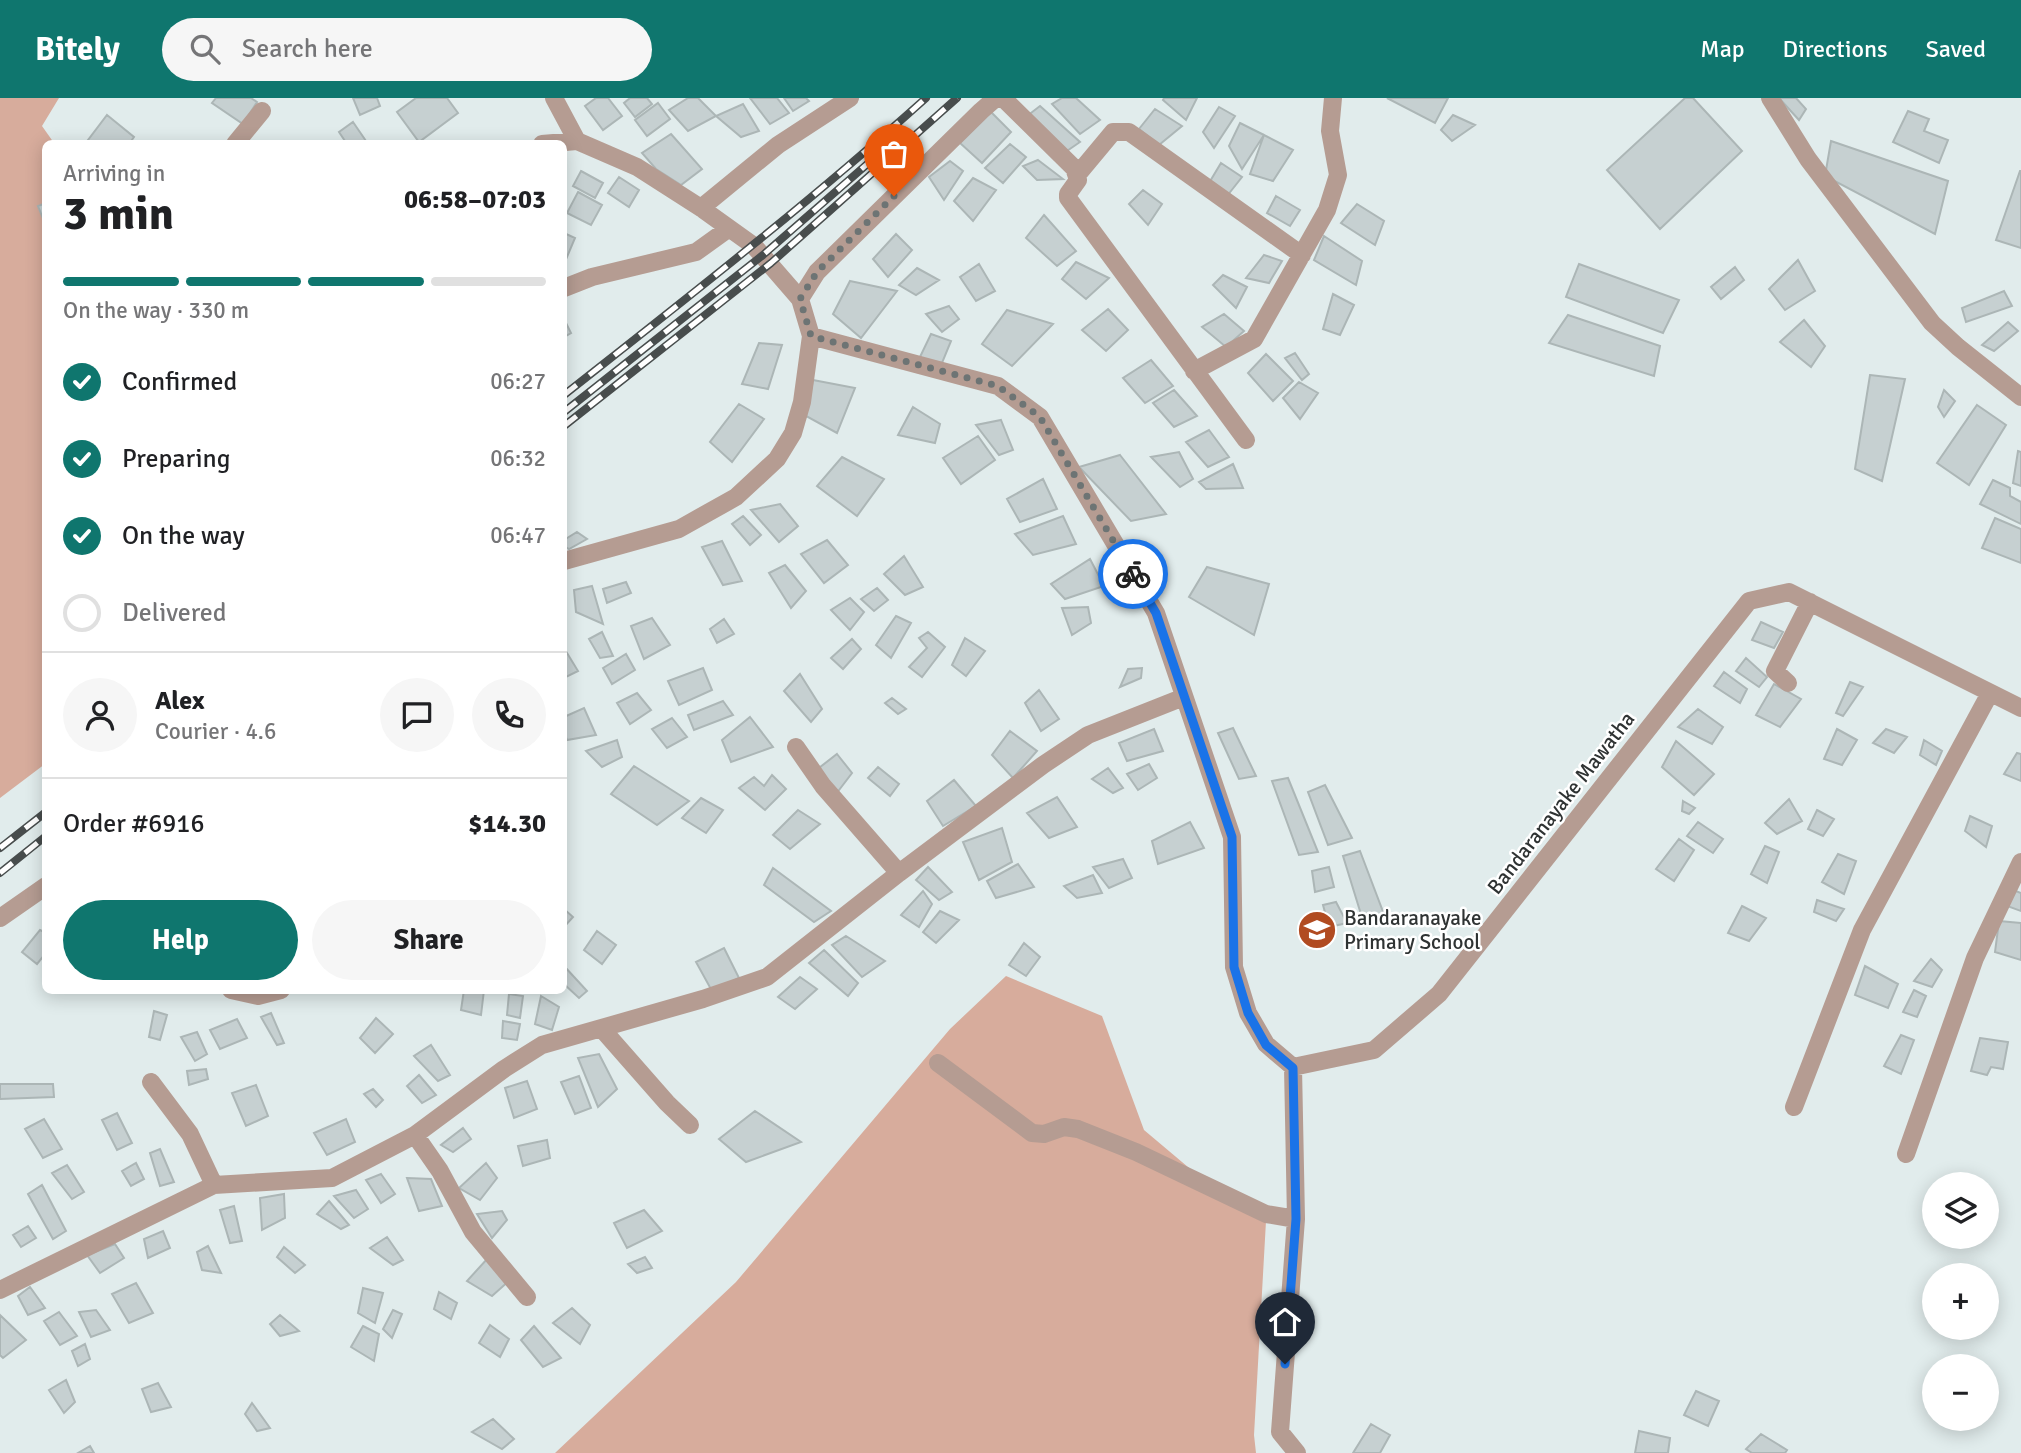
<!DOCTYPE html>
<meta charset="utf-8">
<style>
body{margin:0;font-family:Signika,sans-serif;background:#f6f6f6;color:#202124;height:100vh;display:flex;flex-direction:column;font-size:26px;white-space:nowrap}
*{box-sizing:border-box;margin:0}
p{font-size:23px;color:#757577}
.icon{flex:none;width:38px;height:38px;fill:none;stroke:currentColor;stroke-width:2;stroke-linecap:round;stroke-linejoin:round}
.map{position:relative;flex:1;overflow:hidden}
.panel{position:absolute;left:42px;top:42px;width:525px;height:854px;display:flex;flex-direction:column;background:#fff;border-radius:10px;box-shadow:0 4px 18px #0003}
.panel>*{flex:none}
.controls{position:absolute;left:1922px;top:1074px;display:grid;gap:14px}
.controls a{display:grid;place-items:center;width:77px;height:77px;border-radius:50%;background:#fff;box-shadow:0 4px 18px #0003;font-size:35px}
.pin{position:absolute;display:grid;place-items:center;width:60px;height:60px;color:#fff;margin:-72px -30px;border-radius:50% 50% 50% 0;rotate:-45deg;box-shadow:0 0 7px #0007}
.pin .icon{rotate:45deg}
.courier{position:absolute;display:grid;place-items:center;width:70px;height:70px;margin:-35px;border:5px solid #1a73e8;border-radius:50%;background:#fff;color:#222;box-shadow:0 2px 9px #0007}
.head em{font-style:normal;font-weight:700}
.head div{display:flex;flex-direction:column-reverse}
.head{display:flex;align-items:center;justify-content:space-between;height:119px;padding:0 21px}
h1{font-size:46px;font-weight:700;line-height:52px}
.bar{display:grid;grid-template-columns:repeat(4,1fr);gap:10px 7px;align-content:center;height:84px;padding:0 21px}
.bar i{height:9px;border-radius:5px;background:#e0e0e0}
.bar .selected{background:#0f766e}
.bar p{grid-column:span 4}
.line{display:flex;align-items:center;gap:18px;padding:0 21px;border-top:2px solid #e0e0e0}
.line div{flex:1}
.round{display:grid;place-items:center;flex:none;width:74px;height:74px;border-radius:37px;background:#f6f6f6}
ol{padding:0 21px;list-style:none}
li{display:flex;align-items:center;gap:21px;height:77px}
li p{margin-inline-start:auto}
li .icon{padding:7px;border-radius:50%;background:#0f766e;color:#fff;stroke-width:4}
li:last-child{color:#757577}
li i{width:38px;height:38px;border:4px solid #e0e0e0;border-radius:50%}
.button{display:flex;gap:14px;margin-top:auto;padding:14px 21px}
.button a{flex:1;height:80px;border-radius:42px;background:#0f766e;color:#fff;font-size:28px;font-weight:700;line-height:80px;text-align:center}
.button a+a{background:#f6f6f6;color:#202124}
header{display:flex;align-items:center;gap:42px;box-sizing:border-box;height:98px;padding:0 35px;background:#0f766e;color:#fff}
header strong{font-size:33px}
nav{display:flex;gap:38px;margin-inline-start:auto;font-size:24px}
.search{width:490px;height:63px;background:#f6f6f6;display:flex;align-items:center;gap:18px;box-sizing:border-box;padding:0 24px;border-radius:38px;color:#757577;font-size:26px}
.map>svg:first-child{display:block}
.green{fill:#d7ac9c}
.building{fill:#c6d0d1;stroke:#acb6b6;stroke-width:2}
.lines{fill:none;stroke-linecap:round;stroke-linejoin:round}
.minor{stroke:#b59c92;stroke-width:18}
.rail-casing{stroke:#484d4d;stroke-width:8}
.rail{stroke:#fff;stroke-width:5;stroke-dasharray:16;stroke-linecap:butt}
.done{stroke:#6d7474;stroke-width:7;stroke-dasharray:0 12.6}
.route{stroke:#1a73e8;stroke-width:9}
.labels{text-anchor:middle;dominant-baseline:central;stroke-width:5;stroke-linejoin:round;paint-order:stroke}
.street-label{font-size:21px;fill:#2f3333;stroke:#fff}
.poi-label{font-size:21px;fill:#2f3333;stroke:#fff;text-anchor:start}
</style>
<header>
<strong>Bitely</strong>
<div class="search"><svg class="icon" aria-label="search" viewBox="0 0 24 24"><circle cx="10" cy="10" r="6"/><path d="M15 15l6 6"/></svg>Search here</div>
<nav><a>Map</a><a>Directions</a><a>Saved</a></nav>
</header>
<div class="map">
<svg width="2021" height="1355" viewBox="0 0 2021 1355">
<rect width="100%" height="100%" fill="#e1ecec"/>
<!-- green -->
<path class="green" d="M0 0H59L42 28 54 45 46 46 45 666 0 700Z
M1006 878 1102 918 1144 1032 1239 1112 1266 1123 1254 1337 1256 1355H555L736 1184 950 931Z"/>
<!-- building -->
<path class="building" d="M216 0H251L257 4 243 26 212 5Z
M353 0H377L380 8 360 17Z
M416 0H447L458 15 419 44 397 14Z
M596 0H608L622 18 603 32 585 8Z
M630 0H647L652 6 635 19 624 5Z
M688 0H698L716 18 688 33 669 12Z
M750 0H777L789 15 770 26Z
M784 0H806L809 3 793 13Z
M1062 0H1076L1100 22 1080 36 1052 6Z
M1164 0H1197L1186 22 1163 2Z
M1387 0H1448L1435 25Z
M1685 0H1693L1742 53 1660 131 1607 72Z
M1779 0H1796L1806 11 1799 22Z
M658 5 670 21 647 38 635 22Z
M743 6 759 33 741 39 716 18Z
M1040 8 1080 44 1064 55 1027 18Z
M1219 9 1235 18 1214 50 1203 34Z
M1155 11 1182 28 1159 47 1139 31Z
M1908 13 1929 21 1924 33 1948 42 1939 65 1893 44Z
M991 14 1011 34 982 65 960 45Z
M107 17 134 39 129 46H85Z
M1453 17 1475 27 1452 43 1441 32Z
M353 24 366 43 362 46H347L339 34Z
M1240 25 1264 37 1242 71 1229 48Z
M671 36 702 71 681 87 656 71 642 55Z
M1264 37 1293 52 1273 83 1250 76Z
M1831 43 1948 83 1935 136 1825 78Z
M1010 46 1026 59 1003 85 985 70Z
M1038 62 1063 81 1037 82 1023 68Z
M950 63 963 73 944 102 929 79Z
M1221 65 1242 79 1227 98 1209 85Z
M581 73 603 85 595 100 573 88Z
M2020 73H2021V150L1996 142Z
M619 79 639 92 629 109 608 95Z
M973 80 996 92 973 123 954 103Z
M1143 92 1162 106 1148 127 1129 106Z
M578 94 602 107 591 127 567 115Z
M1276 98 1300 112 1290 128 1267 115Z
M46 105V128L38 108Z
M1357 106 1384 123 1375 147 1341 125Z
M1044 117 1076 153 1057 168 1026 140Z
M564 135 575 140 564 166Z
M896 136 912 152 888 179 873 161Z
M1324 138 1362 163 1356 187 1314 162Z
M1264 157 1282 163 1269 185 1246 180Z
M1798 162 1815 193 1785 212 1769 191Z
M1076 164 1109 180 1086 201 1062 181Z
M979 166 995 193 976 203 960 179Z
M1579 166 1679 202 1663 235 1566 199Z
M1735 169 1744 182 1721 201 1711 189Z
M917 170 939 182 916 197 899 187Z
M1223 177 1247 189 1236 210 1213 187Z
M850 183 897 193 861 240 833 216Z
M2004 193 2012 208 1966 224 1962 210Z
M1333 196 1354 207 1340 237 1323 231Z
M949 208 959 221 942 234 926 216Z
M1108 211 1128 232 1106 253 1082 232Z
M1007 212 1053 226 1012 268 982 246Z
M1224 216 1244 233 1226 249 1202 229Z
M1568 217 1660 248 1654 278 1549 245Z
M564 221 571 235 564 239Z
M1804 222 1825 248 1811 269 1780 244Z
M2008 224 2018 233 1994 253 1982 247Z
M931 236 951 243 942 265 919 261Z
M759 245 782 247 768 291 742 286Z
M1295 255 1309 276 1302 282 1285 260Z
M1266 256 1293 283 1273 303 1248 275Z
M1151 262 1173 288 1145 305 1123 280Z
M1870 277 1905 281 1882 383 1855 371Z
M813 282 855 290 837 335 806 318Z
M1299 284 1318 295 1300 321 1283 300Z
M1174 292 1197 318 1174 329 1153 305Z
M1944 292 1955 303 1944 319 1938 309Z
M739 306 764 321 732 364 710 344Z
M1977 307 2006 327 1969 387 1937 365Z
M913 309 940 326 935 345 898 337Z
M1001 322 1013 352 999 357 976 327Z
M1209 332 1229 359 1208 369 1186 344Z
M978 338 995 362 961 386 943 360Z
M2018 353 2021 354V388L2013 385Z
M1179 354 1193 381 1180 389 1151 359Z
M1120 357 1166 416 1131 423 1079 369Z
M842 359 884 381 857 418 817 388Z
M1233 366 1243 390 1206 391 1199 384Z
M1043 381 1057 411 1020 424 1007 401Z
M1993 382 2010 390V398L2021 404V426L1980 406Z
M780 406 798 428 779 444 751 412Z
M743 418 761 437 750 447 732 426Z
M1063 418 1076 446 1033 457 1015 436Z
M1995 420 2021 431V465L1982 450Z
M577 434 587 441 569 451 564 448V442Z
M827 442 848 467 824 485 801 456Z
M722 443 742 483 723 487 702 449Z
M904 458 923 489 905 497 884 476Z
M1090 461 1104 488 1065 501 1051 486Z
M785 467 806 493 791 510 769 475Z
M1207 469 1269 486 1254 537 1189 499Z
M626 484 631 495 607 505 603 491Z
M592 488 603 526 576 514 574 492Z
M877 490 888 502 874 513 861 501Z
M850 500 864 514 850 532 831 512Z
M1088 509 1091 525 1072 537 1062 510Z
M896 518 911 525 891 560 876 547Z
M652 520 670 547 644 561 631 528Z
M724 521 734 536 717 545 710 531Z
M1761 524 1783 534 1774 550 1752 542Z
M602 534 613 558 600 560 589 541Z
M928 534 945 549 922 579 909 569 927 550 919 540Z
M965 540 985 553 966 578 952 567Z
M852 541 861 551 843 571 831 560Z
M564 550 578 573 564 580Z
M626 556 635 572 612 586 603 570Z
M1746 560 1767 579 1759 589 1736 573Z
M703 570 712 592 679 607 668 583Z
M1142 570 1141 580 1120 589 1128 571Z
M1724 574 1747 591 1740 605 1714 588Z
M800 576 822 611 811 624 784 593Z
M1850 584 1863 589 1843 618 1836 615Z
M1774 586 1801 601 1780 629 1756 617Z
M1039 592 1059 621 1041 633 1025 605Z
M637 595 651 612 630 626 617 605Z
M892 600 906 611 898 616 885 605Z
M723 603 733 617 694 632 688 617Z
M584 610 596 637 567 642 564 634V619Z
M1698 611 1723 629 1712 646 1678 629Z
M750 619 773 649 731 664 722 642Z
M672 620 687 639 667 650 652 631Z
M1233 630 1256 678 1239 681 1218 635Z
M1154 631 1163 653 1127 663 1119 645Z
M1837 631 1857 642 1842 667 1824 661Z
M1886 631 1907 639 1894 655 1873 645Z
M1010 633 1037 653 1013 680 992 657Z
M617 642 622 659 602 669 586 653Z
M1924 642 1942 653 1936 667 1920 657Z
M1676 643 1714 676 1694 697 1662 669Z
M2017 655 2021 656V683L2004 676Z
M837 656 852 675 836 696 815 673Z
M1149 666 1157 680 1138 692 1127 676Z
M634 668 689 703 657 727 611 696Z
M878 669 899 686 890 698 868 680Z
M1108 670 1123 690 1113 695 1092 681Z
M772 677 786 691 765 712 739 690 754 679 764 688Z
M1288 680 1318 754 1299 757 1272 683Z
M954 682 976 708 943 728 927 703Z
M1325 687 1352 740 1328 747 1308 694Z
M1057 699 1077 729 1049 740 1027 715Z
M701 700 723 712 706 735 682 720Z
M1789 701 1802 723 1777 736 1765 725Z
M1683 703 1695 710 1689 716 1682 713Z
M798 712 820 726 790 751 773 737Z
M1817 712 1834 721 1823 738 1808 731Z
M1970 718 1992 728 1986 749 1965 733Z
M1190 724 1204 750 1158 766 1152 743Z
M1698 724 1723 741 1713 755 1687 738Z
M1002 730 1012 764 979 782 963 744Z
M1679 741 1694 752 1674 783 1656 771Z
M1765 748 1779 754 1767 785 1751 776Z
M1360 753 1385 819 1364 826 1343 758Z
M1838 756 1856 763 1844 796 1822 784Z
M1123 761 1132 780 1109 790 1093 769Z
M1018 766 1034 789 996 800 987 783Z
M928 769 952 794 939 802 916 782Z
M1329 769 1334 789 1315 794 1312 773Z
M773 770 831 813 814 824 764 787Z
M1093 777 1102 795 1077 800 1064 788Z
M2013 792 2021 795V813L2007 808Z
M923 793 932 806 919 829 901 817Z
M1817 802 1844 811 1836 823 1814 814Z
M1336 804 1347 825 1329 829 1323 807Z
M1742 808 1766 820 1749 843 1728 835Z
M564 811 573 819 564 829Z
M940 813 959 822 936 845 923 834Z
M1999 823 2021 825V862L1995 854Z
M40 832 46 835V855L37 866 22 854Z
M597 833 616 847 602 866 584 852Z
M846 838 885 863 862 879 832 847Z
M1024 845 1040 859 1026 878 1009 867Z
M724 850 739 880 712 893 696 864Z
M824 852 858 885 848 898 809 865Z
M1931 861 1942 872 1932 889 1914 883Z
M564 868 587 893 579 900 564 886Z
M1865 868 1898 886 1888 910 1855 897Z
M800 879 817 891 795 911 778 899Z
M464 892H484L481 917 461 912Z
M1914 892 1926 898 1917 919 1903 914Z
M509 896 523 898 520 920 507 917Z
M541 898 559 909 552 932 535 926Z
M154 913 167 917 160 942 149 939Z
M271 915 284 945 277 947 261 919Z
M376 920 393 936 375 955 360 940Z
M237 921 247 940 220 951 210 932Z
M503 923 520 926 517 942 502 940Z
M197 934 207 956 195 963 181 939Z
M1901 937 1914 942 1901 976 1884 968Z
M1980 940 2008 944 2003 971 1991 969 1987 977 1971 973Z
M431 947 450 977 438 983 414 958Z
M599 956 617 991 598 1009 578 960Z
M206 971 208 981 189 987 187 973Z
M419 977 436 997 422 1005 407 988Z
M579 978 591 1010 575 1016 561 984Z
M527 983 537 1011 514 1020 505 990Z
M0 986H53L54 999 0 1001Z
M256 987 268 1018 246 1028 232 995Z
M373 991 383 1002 376 1009 364 996Z
M755 1013 801 1044 746 1064 719 1041Z
M117 1015 132 1045 117 1052 102 1022Z
M44 1021 62 1051 43 1060 25 1031Z
M346 1021 355 1044 327 1057 314 1035Z
M463 1030 471 1041 453 1054 441 1047Z
M547 1042 550 1060 523 1068 518 1048Z
M160 1051 174 1084 160 1088 150 1055Z
M136 1065 144 1081 131 1088 122 1073Z
M486 1065 497 1080 480 1102 459 1090Z
M67 1067 84 1094 72 1101 52 1075Z
M381 1076 395 1096 381 1105 366 1082Z
M407 1080 431 1081 442 1108 419 1113Z
M42 1087 66 1133 53 1141 28 1096Z
M356 1092 368 1111 354 1120 334 1098Z
M284 1096 285 1120 262 1132 260 1100Z
M329 1103 349 1127 341 1131 317 1116Z
M234 1108 242 1143 230 1145 220 1112Z
M644 1112 662 1133 627 1150 614 1125Z
M502 1113 507 1122 492 1140 477 1116Z
M28 1128 36 1140 21 1149 13 1137Z
M163 1133 170 1150 148 1160 144 1141Z
M387 1139 403 1162 393 1167 370 1150Z
M115 1146 124 1160 100 1175 87 1157Z
M208 1148 221 1175 202 1172 197 1154Z
M284 1149 305 1167 295 1175 277 1159Z
M645 1159 652 1170 637 1175 628 1166Z
M488 1160 510 1182 492 1198 467 1183Z
M136 1185 153 1215 129 1225 112 1196Z
M30 1189 45 1210 28 1217 18 1198Z
M363 1190 383 1195 375 1225 358 1215Z
M439 1194 457 1205 451 1221 434 1211Z
M572 1210 590 1227 580 1246 553 1225Z
M96 1212 110 1232 91 1239 79 1214Z
M393 1212 402 1216 392 1240 383 1231Z
M59 1214 77 1238 60 1247 44 1223Z
M0 1217 26 1242 3 1260 0 1257Z
M280 1217 299 1233 280 1238 270 1226Z
M490 1227 509 1241 500 1259 479 1245Z
M363 1228 379 1236 374 1263 351 1249Z
M534 1228 561 1260 543 1269 521 1242Z
M85 1246 90 1261 78 1268 72 1253Z
M66 1282 75 1304 64 1315 49 1292Z
M158 1285 171 1309 151 1314 142 1291Z
M1696 1293 1719 1303 1708 1328 1684 1317Z
M252 1305 270 1330 257 1333 245 1316Z
M493 1321 514 1341 502 1351 472 1334Z
M1371 1326 1390 1337 1380 1355H1353Z
M1639 1333 1670 1340 1668 1355H1635Z
M1761 1336 1787 1352 1785 1355H1752L1746 1351Z
M90 1348 94 1355H78Z"/>
<g class="lines">
<!-- minor -->
<path class="minor" d="M554 0 577 43 637 69 701 110 754 148 800 201
M1003 0 1074 70 1078 82 1068 96V100L1246 342
M1770 0 1808 61 1932 225 1958 249 2021 299
M235 46 262 13
M542 46 577 43
M1078 76 1113 34H1129L1302 157
M701 110 778 47 850 0
M564 190 592 179 696 154 728 131
M811 238 998 288 1040 319 1156 515 1232 739 1234 869 1248 915 1266 946 1293 969
M1194 273 1254 241 1327 112 1338 77 1330 33 1333 0
M564 463 679 431 736 399 777 361 793 335 802 304 811 238 800 201 817 174 981 13 996 0
M1788 585 1775 573 1810 504
M796 649 823 688 899 775
M0 820 46 788
M231 892 258 898 281 892
M602 931 667 1005 690 1027
M938 965 1032 1035 1044 1036 1064 1029 1078 1031 1136 1054 1266 1116 1296 1121
M151 984 190 1036 214 1087
M1794 1009 1862 832 1990 595
M415 1037 440 1073 473 1134 527 1199
M1906 1056 1975 860 2021 764
M0 1192 214 1087 332 1080 415 1037 504 971 542 947 703 901 767 879 899 775 1043 667 1088 637 1184 599
M1297 1355 1280 1334 1296 1121 1293 969 1374 952 1439 896 1749 503 1789 494 2021 610"/>
<!-- rail casing -->
<g class="rail-casing">
<path id="rail" d="M564 297C687 200 809 105 926 0
M564 314 763 157 888 48
M564 328 771 165 957 0
M0 750 46 714
M0 775 46 738"/>
</g>
<!-- rail -->
<use href="#rail" class="rail"/>
</g>
<g class="lines">
<!-- done -->
<path class="done" d="M894 98 817 174 800 201 811 238 998 288 1040 319 1133 476"/>
<!-- route -->
<path class="route" d="M1133 476 1156 515 1232 739 1234 869 1248 915 1266 947 1293 970 1296 1121 1285 1266"/>
</g>
<!-- icons -->
<defs>
<g id="school-disc" transform="scale(2.0125)"><circle r="9.5" fill="#b14b21" stroke="#fff"/><path d="M0-5L7-2L0 1L-7-2ZM-4 1L0 2.5L4 1V4Q0 6-4 4Z" fill="#fff"/></g>
</defs>
<g fill-rule="evenodd">
<use href="#school-disc" x="1317" y="832"/>
</g>
<g class="labels">
<!-- street labels -->
<g class="street-label">
<text transform="translate(1561 705) rotate(-52)">Bandaranayake Mawatha</text>
</g>
<!-- poi labels -->
<g class="poi-label">
<text x="1344" y="820">Bandaranayake<tspan x="1344" dy="24">Primary School</tspan></text>
</g>
</g>
</svg>
<div class="controls">
<a><svg class="icon" aria-label="layers" viewBox="0 0 24 24"><path d="M12 4l9 5-9 5-9-5zM3 14l9 5 9-5"/></svg></a>
<a>+</a>
<a>−</a>
</div>
<div class="pin" style="left:894px;top:98px;background:#ea580c"><svg class="icon" aria-label="bag" viewBox="0 0 24 24"><path d="M5 8h14l-1 12H6zM9 8a3 3 0 0 1 6 0"/></svg></div>
<div class="pin" style="left:1285px;top:1266px;background:#1f2937"><svg class="icon" aria-label="home" viewBox="0 0 24 24"><path d="M3 11l9-7 9 7M6 9v11h12V9"/></svg></div>
<div class="courier" style="left:1133px;top:476px"><svg class="icon" aria-label="bike" viewBox="0 0 24 24"><circle cx="6" cy="16" r="4"/><circle cx="18" cy="16" r="4"/><path d="M6 16l4-8h5l3 8M10 8l3 8H6M13 5h3"/></svg></div>
<section class="panel">
<div class="head"><div><h1>3 min</h1><p>Arriving in</p></div><em>06:58–07:03</em></div>
<div class="bar"><i class="selected"></i><i class="selected"></i><i class="selected"></i><i></i><p>On the way · 330 m</p></div>
<ol>
<li><svg class="icon" aria-label="check" viewBox="0 0 24 24"><path d="M5 12l5 5 9-10"/></svg>Confirmed<p>06:27</p></li>
<li><svg class="icon" aria-label="check" viewBox="0 0 24 24"><path d="M5 12l5 5 9-10"/></svg>Preparing<p>06:32</p></li>
<li><svg class="icon" aria-label="check" viewBox="0 0 24 24"><path d="M5 12l5 5 9-10"/></svg>On the way<p>06:47</p></li>
<li><i></i>Delivered</li>
</ol>
<div class="line" style="height:126px"><a class="round"><svg class="icon" aria-label="person" viewBox="0 0 24 24"><circle cx="12" cy="8" r="4"/><path d="M4 21q1-7 8-7t8 7"/></svg></a><div><b>Alex</b><p>Courier · 4.6</p></div><a class="round"><svg class="icon" aria-label="chat" viewBox="0 0 24 24"><path d="M4 5h16v11H9l-5 4z"/></svg></a><a class="round"><svg class="icon" aria-label="phone" viewBox="0 0 24 24"><path d="M5 4h4l2 5-3 2q2 4 5 5l2-3 5 2v4C11 20 4 13 5 4z"/></svg></a></div>
<div class="line" style="height:91px"><div>Order #6916</div><b>$14.30</b></div>
<div class="button"><a>Help</a><a>Share</a></div>
</section>
</div>
